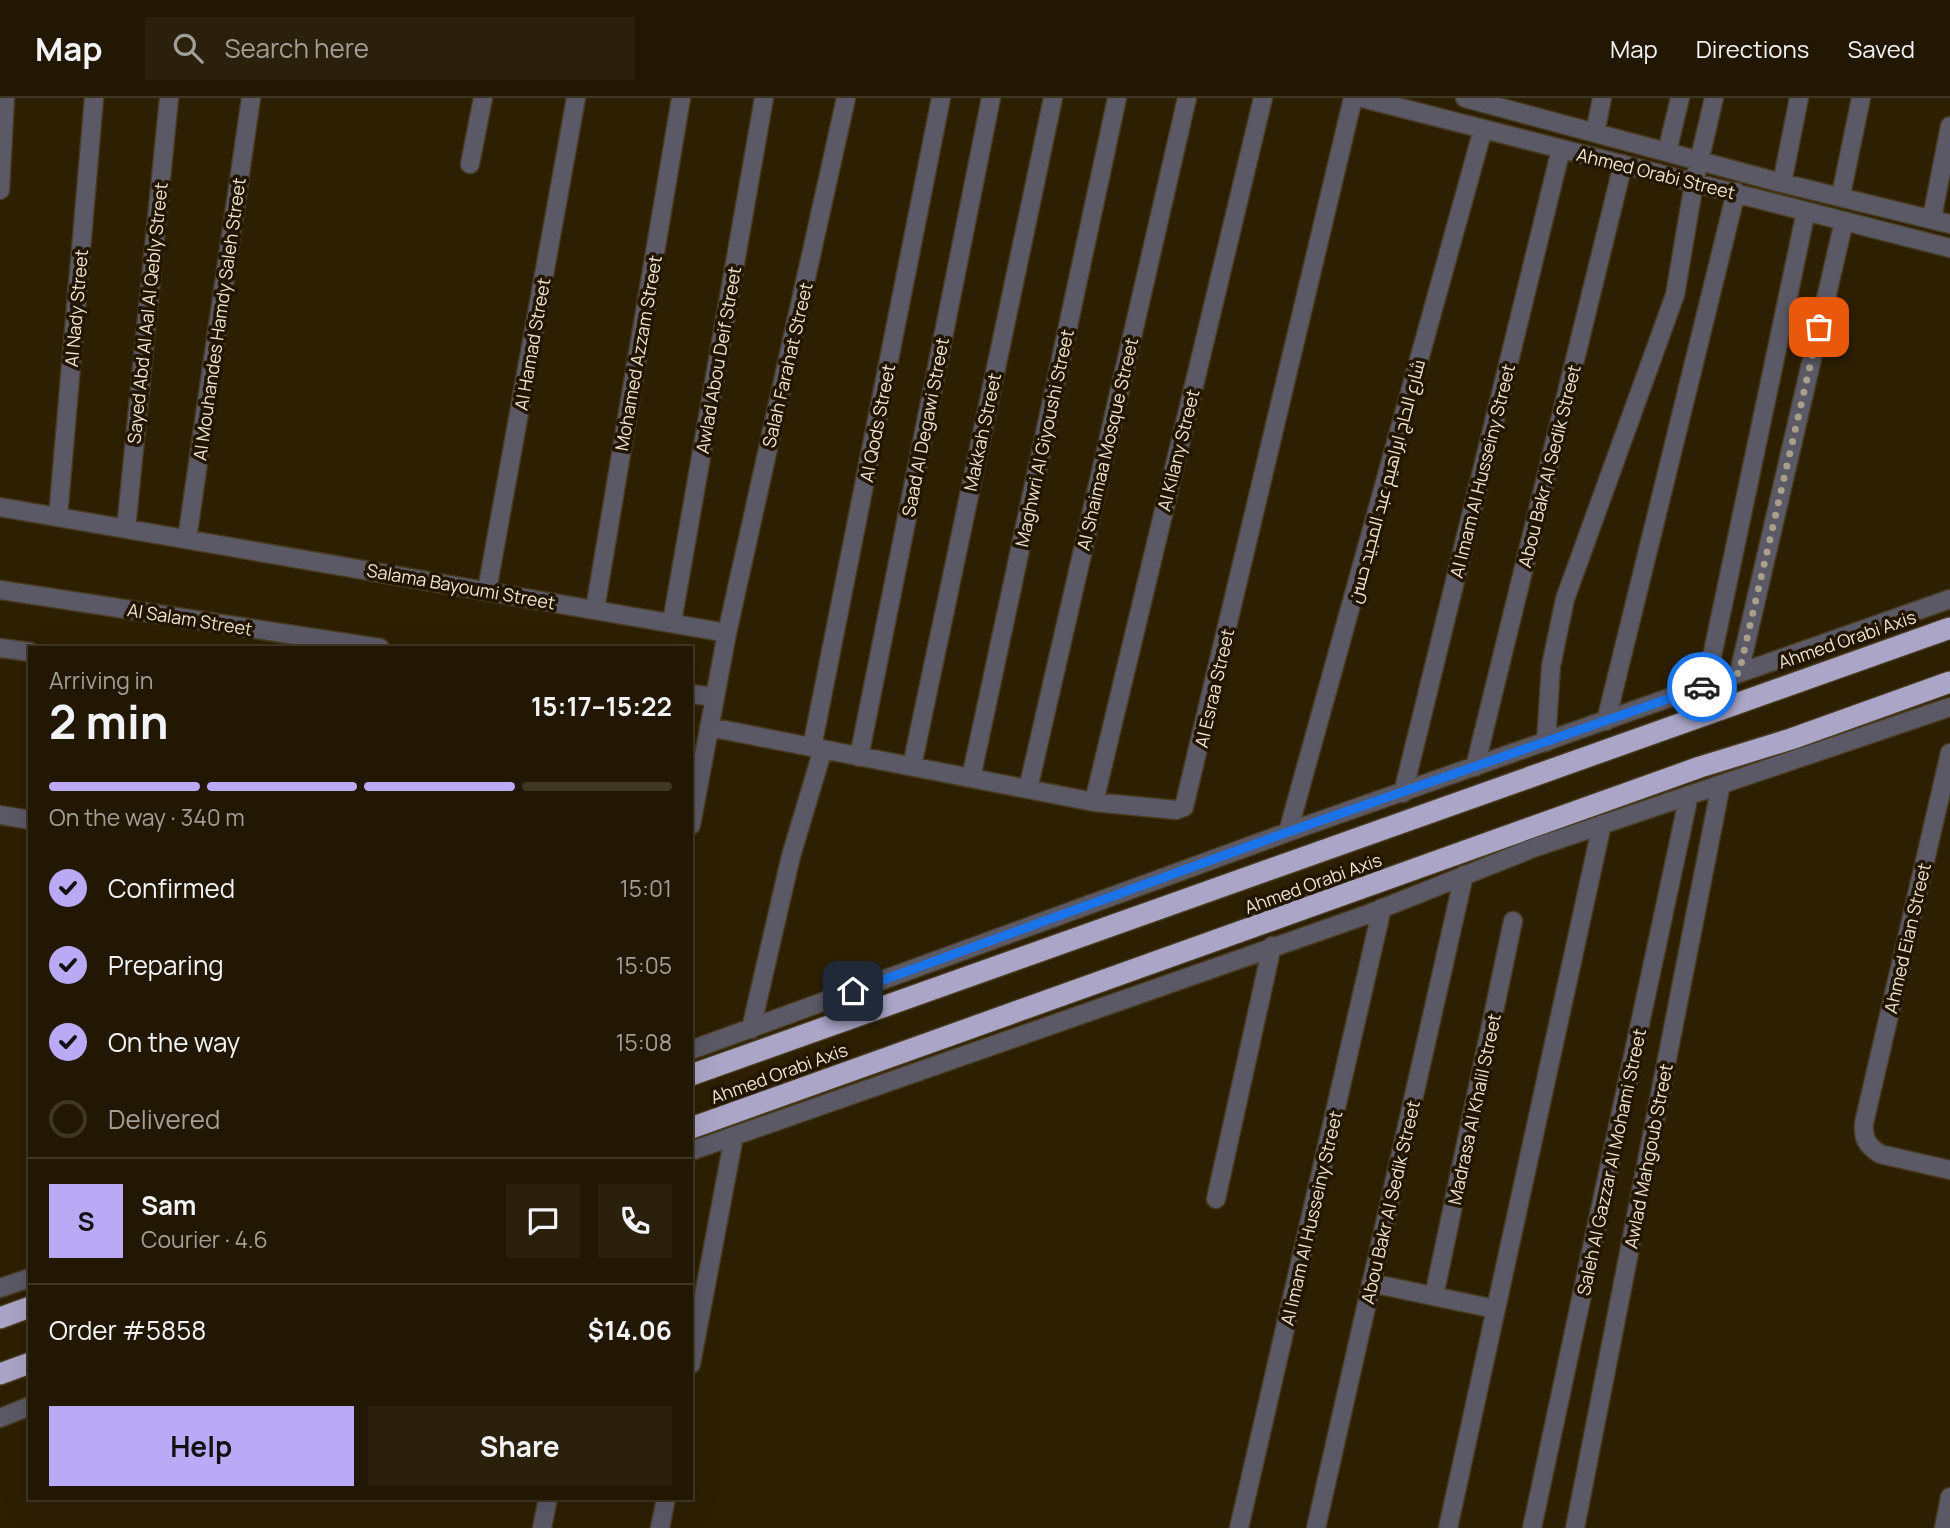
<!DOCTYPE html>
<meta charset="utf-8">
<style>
body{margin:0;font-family:Manrope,Cairo,sans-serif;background:#2a200c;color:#f1f3f6;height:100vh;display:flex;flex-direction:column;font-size:26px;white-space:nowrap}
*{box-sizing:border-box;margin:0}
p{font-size:23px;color:#a29f99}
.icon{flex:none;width:38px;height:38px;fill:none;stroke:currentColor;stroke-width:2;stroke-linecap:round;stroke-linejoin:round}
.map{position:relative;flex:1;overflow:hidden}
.details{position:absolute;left:28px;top:548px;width:665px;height:854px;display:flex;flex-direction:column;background:#221702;border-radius:0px;box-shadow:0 7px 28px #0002,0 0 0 2px #3f3624}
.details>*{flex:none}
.pin{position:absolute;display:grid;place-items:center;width:60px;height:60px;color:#fff;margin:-30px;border-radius:14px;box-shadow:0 4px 10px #0006}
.courier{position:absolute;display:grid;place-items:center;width:70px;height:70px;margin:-35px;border:5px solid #1a73e8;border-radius:50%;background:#fff;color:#222;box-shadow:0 2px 9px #0007}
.summary em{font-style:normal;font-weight:700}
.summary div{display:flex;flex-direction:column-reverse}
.summary{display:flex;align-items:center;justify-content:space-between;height:119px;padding:0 21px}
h1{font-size:46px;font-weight:700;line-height:52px}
.bar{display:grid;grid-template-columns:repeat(4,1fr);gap:10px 7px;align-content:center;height:84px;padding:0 21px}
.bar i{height:9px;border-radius:5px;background:#3f3624}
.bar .active{background:#baaaf6}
.bar p{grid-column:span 4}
.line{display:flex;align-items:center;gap:18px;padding:0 21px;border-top:2px solid #3f3624}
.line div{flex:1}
.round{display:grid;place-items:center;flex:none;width:74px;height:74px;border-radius:0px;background:#2a200c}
ol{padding:0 21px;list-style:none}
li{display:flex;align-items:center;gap:21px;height:77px}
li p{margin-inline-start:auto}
li .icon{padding:7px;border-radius:50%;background:#baaaf6;color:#111;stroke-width:4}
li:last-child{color:#a29f99}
li i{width:38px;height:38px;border:4px solid #3f3624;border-radius:50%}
.action{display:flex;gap:14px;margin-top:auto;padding:14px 21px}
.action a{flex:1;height:80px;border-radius:0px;background:#baaaf6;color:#111;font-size:28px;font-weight:700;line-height:80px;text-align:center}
.action a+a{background:#2a200c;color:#f1f3f6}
header{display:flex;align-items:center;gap:42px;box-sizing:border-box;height:98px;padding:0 35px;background:#221702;border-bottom:2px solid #3f3624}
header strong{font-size:33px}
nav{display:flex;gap:38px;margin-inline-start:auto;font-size:24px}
.search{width:490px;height:63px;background:#2a200c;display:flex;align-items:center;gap:18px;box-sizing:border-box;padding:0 24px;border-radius:0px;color:#a29f99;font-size:26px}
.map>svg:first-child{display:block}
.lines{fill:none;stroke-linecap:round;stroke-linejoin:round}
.minor-casing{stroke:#483b1f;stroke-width:21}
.highway-casing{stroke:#483b1f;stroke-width:24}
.minor{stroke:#5b5966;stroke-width:18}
.highway{stroke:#aba5c7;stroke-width:21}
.done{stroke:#aa9f8a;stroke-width:7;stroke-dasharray:0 12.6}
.route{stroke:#1a73e8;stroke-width:9}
.labels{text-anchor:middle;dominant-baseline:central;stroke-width:7;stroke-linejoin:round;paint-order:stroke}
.street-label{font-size:18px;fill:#ede4d3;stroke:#231600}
</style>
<header>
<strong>Map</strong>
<div class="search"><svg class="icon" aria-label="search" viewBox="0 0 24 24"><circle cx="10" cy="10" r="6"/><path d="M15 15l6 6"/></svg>Search here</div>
<nav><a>Map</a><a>Directions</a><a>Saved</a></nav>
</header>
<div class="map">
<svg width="1950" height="1430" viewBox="0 0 1950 1430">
<rect width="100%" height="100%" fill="#2d1f02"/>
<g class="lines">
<!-- minor casing -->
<g class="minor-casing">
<path id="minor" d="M1362 0 1950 150
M1465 0 1782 85 1950 126
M1595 35 1602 0
M1667 54 1680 0
M470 66 483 0
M1782 85 1799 0
M0 92 5 0
M1841 97 1861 0
M1932 120 1950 28
M0 409 727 535
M58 419 94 0
M126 431 169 0
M187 441 251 0
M0 492 380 550
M487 492 576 0
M595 511 681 0
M672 524 764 0
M0 550 30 554
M1739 575 1844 123
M1706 587 1806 113
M691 596 714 599
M1606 623 1736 94
M709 629 1094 704 1176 712 1184 709 1353 0
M1546 644 1551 568 1565 501 1675 197 1694 85 1714 0
M812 649 941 0
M1950 655 1864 1025C1863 1040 1866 1047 1880 1056L1950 1072
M859 659 991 0
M912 668 1053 0
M1475 669 1623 66
M971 680 1117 0
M1028 691 1187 0
M1403 695 1561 51
M1094 704 1263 0
M0 717 30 722
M691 727 727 535 846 0
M1288 734 1483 31
M751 931 791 758 823 651
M691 952 1288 734 1950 501
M691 1053 1363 818 1536 749 1950 609
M1216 1101 1272 848
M1371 1185 1495 1211
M0 1190 30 1180
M1434 1198 1513 823
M691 1266 734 1038
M0 1320 30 1308
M542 1430 548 1400
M660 1430 666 1400
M1239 1430 1382 810
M1316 1430 1464 777
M1448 1430 1602 726
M1532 1430 1689 697
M1575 1430 1721 686
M1944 1430 1950 1399"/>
</g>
<!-- highway casing -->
<g class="highway-casing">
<path id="highway" d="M691 977 1950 530
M691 1030 1700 669 1791 641 1950 584
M0 1220 30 1209
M0 1276 30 1265"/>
</g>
<!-- minor -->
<use href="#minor" class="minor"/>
<!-- highway -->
<use href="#highway" class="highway"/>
</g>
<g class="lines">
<!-- done -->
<path class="done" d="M1702 589 1739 575 1819 229"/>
<!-- route -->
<path class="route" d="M853 893 1288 734 1702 589"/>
</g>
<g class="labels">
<!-- street labels -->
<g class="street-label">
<text transform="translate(1656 75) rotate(14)">Ahmed Orabi Street</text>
<text transform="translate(76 210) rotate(-85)">Al Nady Street</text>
<text transform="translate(147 215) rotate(-84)">Sayed Abd Al Aal Al Qebly Street</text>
<text transform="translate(219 221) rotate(-82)">Al Mouhandes Hamdy Saleh Street</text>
<text transform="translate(532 246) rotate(-80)">Al Hamad Street</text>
<text transform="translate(638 255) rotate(-80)">Mohamed Azzam Street</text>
<text transform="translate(718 262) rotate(-80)">Awlad Abou Deif Street</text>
<text transform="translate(787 267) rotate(-77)">Salah Farahat Street</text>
<text transform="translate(877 325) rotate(-79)">Al Qods Street</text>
<text transform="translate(925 329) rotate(-79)">Saad Al Degawi Street</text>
<text transform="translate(982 334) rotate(-78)">Makkah Street</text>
<text transform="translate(1044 340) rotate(-78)">Maghwri Al Giyoushi Street</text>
<text transform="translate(1107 346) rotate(-77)">Al Shaimaa Mosque Street</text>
<text transform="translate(1178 352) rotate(-76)">Al Kilany Street</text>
<text transform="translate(1549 368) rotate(-76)">Abou Bakr Al Sedik Street</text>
<text transform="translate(1482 373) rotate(-76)">Al Imam Al Husseiny Street</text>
<text transform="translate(1386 383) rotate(-75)">شارع الحاج ابراهيم عبد المجيد حسن</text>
<text transform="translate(461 488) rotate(10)">Salama Bayoumi Street</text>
<text transform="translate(190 521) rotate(9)">Al Salam Street</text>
<text transform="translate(1847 541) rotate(-19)">Ahmed Orabi Axis</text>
<text transform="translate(1214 590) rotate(-77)">Al Esraa Street</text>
<text transform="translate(1313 785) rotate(-20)">Ahmed Orabi Axis</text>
<text transform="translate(1907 840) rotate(-77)">Ahmed Eian Street</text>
<text transform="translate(779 975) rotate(-20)">Ahmed Orabi Axis</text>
<text transform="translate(1474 1011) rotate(-78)">Madrasa Al Khalil Street</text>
<text transform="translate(1648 1058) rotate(-79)">Awlad Mahgoub Street</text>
<text transform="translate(1611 1064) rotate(-78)">Saleh Al Gazzar Al Mohami Street</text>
<text transform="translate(1390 1104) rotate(-77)">Abou Bakr Al Sedik Street</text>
<text transform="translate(1311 1120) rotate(-77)">Al Imam Al Husseiny Street</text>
</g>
</g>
</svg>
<div class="pin" style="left:1819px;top:229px;background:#ea580c"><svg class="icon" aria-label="bag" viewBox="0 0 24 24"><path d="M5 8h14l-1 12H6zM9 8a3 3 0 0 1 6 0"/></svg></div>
<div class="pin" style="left:853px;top:893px;background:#1f2937"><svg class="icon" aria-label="home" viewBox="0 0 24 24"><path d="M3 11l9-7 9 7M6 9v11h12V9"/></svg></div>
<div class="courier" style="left:1702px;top:589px"><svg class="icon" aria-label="car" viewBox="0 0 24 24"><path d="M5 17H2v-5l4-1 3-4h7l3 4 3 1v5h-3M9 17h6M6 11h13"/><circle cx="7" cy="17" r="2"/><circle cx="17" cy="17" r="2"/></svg></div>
<section class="details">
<div class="summary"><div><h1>2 min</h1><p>Arriving in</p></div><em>15:17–15:22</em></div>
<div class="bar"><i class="active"></i><i class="active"></i><i class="active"></i><i></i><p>On the way · 340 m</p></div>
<ol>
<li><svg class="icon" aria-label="check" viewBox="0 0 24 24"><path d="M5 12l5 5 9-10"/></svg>Confirmed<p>15:01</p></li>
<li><svg class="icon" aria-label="check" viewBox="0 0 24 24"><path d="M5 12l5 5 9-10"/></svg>Preparing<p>15:05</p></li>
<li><svg class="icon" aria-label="check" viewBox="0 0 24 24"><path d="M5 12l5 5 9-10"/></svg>On the way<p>15:08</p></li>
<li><i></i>Delivered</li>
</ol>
<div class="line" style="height:126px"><b class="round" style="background:#baaaf6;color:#111">S</b><div><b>Sam</b><p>Courier · 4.6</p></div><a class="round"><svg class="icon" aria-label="chat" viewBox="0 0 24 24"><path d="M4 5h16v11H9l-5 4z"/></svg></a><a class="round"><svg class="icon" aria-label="phone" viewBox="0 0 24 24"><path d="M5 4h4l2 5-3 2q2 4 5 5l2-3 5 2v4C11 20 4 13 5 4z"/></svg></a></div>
<div class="line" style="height:91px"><div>Order #5858</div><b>$14.06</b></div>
<div class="action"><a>Help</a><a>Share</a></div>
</section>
</div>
